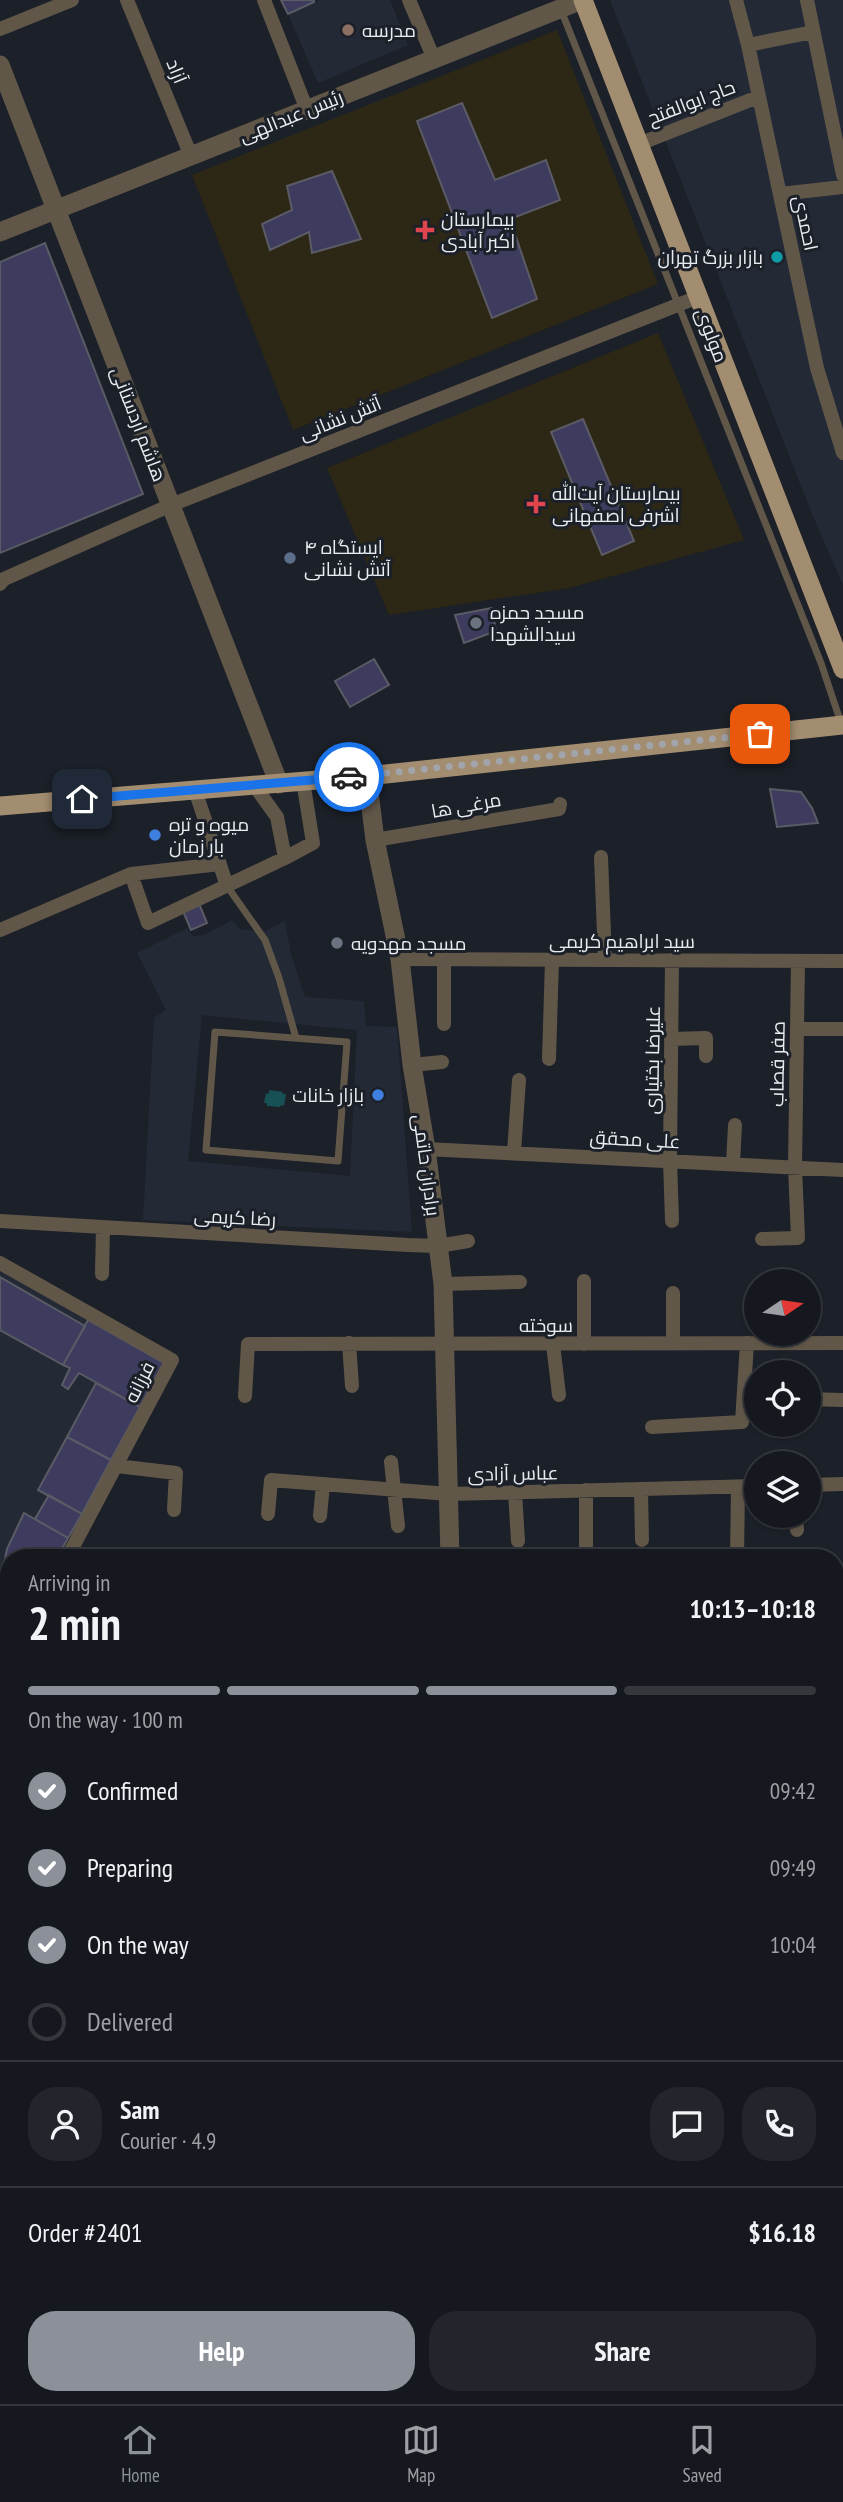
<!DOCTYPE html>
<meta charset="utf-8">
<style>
body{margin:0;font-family:"PT Sans Narrow",Cairo,sans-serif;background:#22252b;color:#f1f3f6;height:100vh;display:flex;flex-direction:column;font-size:26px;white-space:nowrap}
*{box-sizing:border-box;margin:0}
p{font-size:23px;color:#9da0a4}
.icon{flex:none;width:38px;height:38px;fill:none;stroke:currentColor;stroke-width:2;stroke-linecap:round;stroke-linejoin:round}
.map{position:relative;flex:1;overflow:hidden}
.panel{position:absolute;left:0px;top:1549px;width:844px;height:856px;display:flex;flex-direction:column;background:#15181e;border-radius:28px 28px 0 0;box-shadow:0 2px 5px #0004,0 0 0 2px #34373c}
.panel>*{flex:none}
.needle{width:46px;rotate:77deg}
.fabs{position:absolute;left:744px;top:1269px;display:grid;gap:14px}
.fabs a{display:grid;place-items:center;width:77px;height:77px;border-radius:50%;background:#15181e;box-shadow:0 2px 5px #0004,0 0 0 2px #34373c;font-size:35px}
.pin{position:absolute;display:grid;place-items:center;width:60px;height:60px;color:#fff;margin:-30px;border-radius:14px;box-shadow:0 4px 10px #0006}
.courier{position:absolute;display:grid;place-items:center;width:70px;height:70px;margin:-35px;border:5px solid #1a73e8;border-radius:50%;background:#fff;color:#222;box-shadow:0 2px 9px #0007}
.summary em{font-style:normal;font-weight:800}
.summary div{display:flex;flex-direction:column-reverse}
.summary{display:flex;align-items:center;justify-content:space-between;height:119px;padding:0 28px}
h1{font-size:46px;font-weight:800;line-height:52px}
.bar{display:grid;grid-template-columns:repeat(4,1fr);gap:10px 7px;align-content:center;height:84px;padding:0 28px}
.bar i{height:9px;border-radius:5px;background:#34373c}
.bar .current{background:#8c9099}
.bar p{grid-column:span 4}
.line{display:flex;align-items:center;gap:18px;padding:0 28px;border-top:2px solid #34373c}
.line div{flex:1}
.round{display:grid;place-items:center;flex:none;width:74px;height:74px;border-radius:28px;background:#22252b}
ol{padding:0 28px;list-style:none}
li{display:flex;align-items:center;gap:21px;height:77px}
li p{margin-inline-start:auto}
li .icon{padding:7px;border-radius:50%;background:#8c9099;color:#fff;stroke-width:4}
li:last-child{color:#9da0a4}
li i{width:38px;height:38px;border:4px solid #34373c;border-radius:50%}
.cta{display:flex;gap:14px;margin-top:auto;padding:14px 28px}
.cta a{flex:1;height:80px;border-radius:28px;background:#8c9099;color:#fff;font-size:28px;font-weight:800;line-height:80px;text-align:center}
.cta a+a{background:#22252b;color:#f1f3f6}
.menu{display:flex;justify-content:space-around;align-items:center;height:98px;border-top:2px solid #34373c;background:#15181e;font-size:19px;color:#9da0a4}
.menu a{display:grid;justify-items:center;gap:4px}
.menu .current{color:#8c9099}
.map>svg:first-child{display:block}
.built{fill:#232a36;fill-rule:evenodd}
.medical{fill:#2d2716}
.green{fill:#293c21}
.water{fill:#185155}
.building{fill:#3d3c5e;stroke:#5b5b65;stroke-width:2}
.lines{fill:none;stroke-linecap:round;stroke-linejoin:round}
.service{stroke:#615749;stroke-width:7}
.minor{stroke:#615749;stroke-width:14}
.tertiary{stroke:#615749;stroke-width:19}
.secondary{stroke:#86755f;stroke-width:19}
.primary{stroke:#a38d70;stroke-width:19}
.done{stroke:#a1a5ab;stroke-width:7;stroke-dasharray:0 12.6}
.route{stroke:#1a73e8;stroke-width:9}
.education-dot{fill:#8d6e63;stroke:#1c2028;stroke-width:2.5}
.health-dot{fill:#e0444e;stroke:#1c2028;stroke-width:2.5}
.culture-dot{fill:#0f9aa8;stroke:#1c2028;stroke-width:2.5}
.service-dot{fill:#5c6f8a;stroke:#1c2028;stroke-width:2.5}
.worship-dot{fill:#6b7280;stroke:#1c2028;stroke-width:2.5}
.shop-dot{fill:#3f7fe0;stroke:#1c2028;stroke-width:2.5}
.labels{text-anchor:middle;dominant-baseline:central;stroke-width:6;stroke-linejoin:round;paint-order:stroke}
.poi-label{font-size:19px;fill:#e9ecf1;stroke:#1c2028;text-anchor:start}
.street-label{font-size:19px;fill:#e9ecf1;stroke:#1c2028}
</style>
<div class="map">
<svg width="843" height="2404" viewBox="0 0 843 2404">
<rect width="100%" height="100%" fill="#1c2028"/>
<!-- built -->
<path class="built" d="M318 0H390L408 45 318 83 288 14Z
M610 0H843V585L812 514Z
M232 920 240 929 263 932 285 921 291 954 305 997 364 1001 366 1026 397 1027 412 1232 143 1220 154 1018 166 1010 137 953 187 928 193 936 204 935ZM202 1015 357 1030 350 1176 188 1161Z
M0 1271 167 1362 57 1557 9 1558V2075L0 2072Z"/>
<!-- medical -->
<path class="medical" d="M557 30 658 284 293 430 192 175Z
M658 333 744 540 569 588 389 615 327 468Z"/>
<!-- green -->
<path class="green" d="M386 2396H802L800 2404H390Z"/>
<!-- water -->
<path class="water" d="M269 1090 283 1092 282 1094H286L284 1106 281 1105 280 1107 267 1106V1103H264L266 1093 269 1094Z
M665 2396H699L695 2404H671Z"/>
<!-- building -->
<path class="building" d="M281 0H314V2L288 14Z
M462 103 495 180 546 160 560 200 510 219 537 299 492 318 417 121Z
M332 171 361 239 312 253 309 232 270 250 262 224 292 210 287 186Z
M45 243 143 494 0 553V262Z
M583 419 634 541 602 555 551 432Z
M492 608 496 631 464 643 455 615Z
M374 659 389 685 350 707 335 681Z
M770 789 801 792 812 808 818 823 777 827Z
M198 901 207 923 191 930 182 909Z
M0 1277 85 1326 63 1365 0 1330Z
M88 1320 164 1363 140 1407 79 1373 68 1389 62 1385 70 1368 63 1365Z
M96 1383 140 1407 111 1460 67 1437Z
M67 1437 111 1460 82 1514 38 1490Z
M49 1495 82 1514 68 1538 35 1519Z
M24 1513 68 1538 57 1558H9V1601L6 1597 2 1574 7 1549Z
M0 1995 9 1997V2041L0 2039Z"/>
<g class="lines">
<!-- service -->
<path class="service" d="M561 10 821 663 841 723
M227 886 265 940 279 978 296 1038
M215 1032 347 1042 338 1161 206 1150Z"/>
<!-- minor -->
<path class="minor" d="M127 0 191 156
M264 0 307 110
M409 0 434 59
M736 0 748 45 817 368 843 453
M807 0 843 175
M0 29 72 0
M748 45 813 32
M639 144 758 97
M780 194 843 187
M0 584 4 579 171 505 698 297
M195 790 227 886
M375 840 559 809 560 804
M601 857 605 960
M285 858 313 843 303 781
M220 864 131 874 148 923 285 858 277 817 254 785
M0 930 131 874
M400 959 843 961
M444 959V1024
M797 1029H843
M671 1039 706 1038V1056
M549 1059 552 960
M412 1065 442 1062
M426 1149 843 1170
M514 1152 519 1080
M733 1164 735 1125
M0 1221 408 1245 438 1246 468 1241
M672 1221 670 1160 672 960
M762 1239 798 1238 795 1167 798 961
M0 1263 172 1360 67 1558
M102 1274 103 1228
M584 1281V1344
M443 1284 520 1282
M673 1293V1343
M349 1343 352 1386
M553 1344 559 1395
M245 1396 248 1344 843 1343
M808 1399 843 1400
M652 1427 742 1422 747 1343
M391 1462 398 1526
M117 1466 176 1473 174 1510
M808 1485 843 1484
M641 1489 642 1540
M586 1490V1558
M515 1492 518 1541
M268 1514 271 1480 449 1494 756 1486
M320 1516 323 1484
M796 1516 797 1530
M737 1558 738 1487
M835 1608 843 1607
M838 1846 843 1814
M835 1961H843
M835 2094 843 2096
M838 2280 843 2245
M22 2404 24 2396"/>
<!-- tertiary -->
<path class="tertiary" d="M0 65 279 784
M0 232 582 0
M367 776 375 840 400 959 412 1065 426 1149 443 1284 450 1558
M0 2371 9 2366
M133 2396V2404"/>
<!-- secondary -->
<path class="secondary" d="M835 2300 838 2280
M818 2404 819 2396"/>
<!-- primary -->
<path class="primary" d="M583 0 843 669
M0 806 367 776 843 725
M0 2113 9 2115
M835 2279 843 2281"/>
</g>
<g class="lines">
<!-- done -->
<path class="done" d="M349 777 760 734"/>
<!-- route -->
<path class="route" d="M82 799 349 777"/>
</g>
<!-- markers -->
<circle class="education-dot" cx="348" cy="30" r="7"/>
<g class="health-dot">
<path d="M421.5 219.5h7v7h7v7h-7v7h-7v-7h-7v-7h7z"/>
<path d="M532.5 493.5h7v7h7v7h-7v7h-7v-7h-7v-7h7z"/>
</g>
<circle class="culture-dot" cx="777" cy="257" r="7"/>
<circle class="service-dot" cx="290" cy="558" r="7"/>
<g class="worship-dot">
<circle cx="476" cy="623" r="7"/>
<circle cx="337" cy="943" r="7"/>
</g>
<g class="shop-dot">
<circle cx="155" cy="835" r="7"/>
<circle cx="378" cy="1095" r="7"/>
</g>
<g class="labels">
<!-- poi labels -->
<g class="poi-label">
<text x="362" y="30">مدرسه</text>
<text x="441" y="219">بیمارستان<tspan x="441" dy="22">اکبر آبادی</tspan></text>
<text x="763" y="257" text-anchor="end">بازار بزرگ تهران</text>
<text x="552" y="493">بیمارستان آیت‌الله<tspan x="552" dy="22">اشرفی اصفهانی</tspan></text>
<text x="304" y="547">ایستگاه ۴<tspan x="304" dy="22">آتش نشانی</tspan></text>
<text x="490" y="612">مسجد حمزه<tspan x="490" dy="22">سیدالشهدا</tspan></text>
<text x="169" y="824">میوه و تره<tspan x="169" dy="22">بار زمان</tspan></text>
<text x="351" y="943">مسجد مهدویه</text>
<text x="364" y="1095" text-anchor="end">بازار خانات</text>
</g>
<!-- street labels -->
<g class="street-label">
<text transform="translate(177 71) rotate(68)">آزاد</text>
<text transform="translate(691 102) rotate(-21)">حاج ابوالفتح</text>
<text transform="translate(291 116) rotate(-22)">رئیس عبدالهی</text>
<text transform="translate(806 223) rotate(78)">احمدی</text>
<text transform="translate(712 335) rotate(69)">مولوی</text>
<text transform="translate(340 418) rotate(-22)">آتش نشانی</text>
<text transform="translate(139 424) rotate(69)">هاشم اردستانی</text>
<text transform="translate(466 805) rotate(-10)">مرغی ها</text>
<text x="622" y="941">سید ابراهیم کریمی</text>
<text transform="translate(652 1060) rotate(-89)">علیرضا بختیاری</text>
<text transform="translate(777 1064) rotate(-89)">صفر قصاب</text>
<text transform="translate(635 1139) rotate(3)">علی محقق</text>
<text transform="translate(427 1165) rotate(82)">برادران حاتمی</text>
<text transform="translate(235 1217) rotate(3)">رضا کریمی</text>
<text x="546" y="1325">سوخته</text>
<text transform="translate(139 1382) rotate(-63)">فرزانه</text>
<text transform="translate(513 1473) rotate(-1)">عباس آزادی</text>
</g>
</g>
</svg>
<div class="fabs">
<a><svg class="needle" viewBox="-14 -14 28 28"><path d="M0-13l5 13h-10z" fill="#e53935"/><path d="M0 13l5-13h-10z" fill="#9da0a4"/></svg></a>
<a><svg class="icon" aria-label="locate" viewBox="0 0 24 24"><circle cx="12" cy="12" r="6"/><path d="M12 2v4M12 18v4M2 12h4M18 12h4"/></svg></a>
<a><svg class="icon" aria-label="layers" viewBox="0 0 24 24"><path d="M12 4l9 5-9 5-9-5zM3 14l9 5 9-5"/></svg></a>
</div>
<div class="pin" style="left:760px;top:734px;background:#ea580c"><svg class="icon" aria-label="bag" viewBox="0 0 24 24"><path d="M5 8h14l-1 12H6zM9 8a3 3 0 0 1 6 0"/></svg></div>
<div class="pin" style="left:82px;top:799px;background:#1f2937"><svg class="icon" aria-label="home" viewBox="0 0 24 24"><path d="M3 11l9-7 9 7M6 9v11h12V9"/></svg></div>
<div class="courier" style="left:349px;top:777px"><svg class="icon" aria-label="car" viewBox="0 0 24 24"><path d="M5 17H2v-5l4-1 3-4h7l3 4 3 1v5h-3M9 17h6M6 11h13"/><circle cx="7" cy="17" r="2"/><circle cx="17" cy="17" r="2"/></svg></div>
<section class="panel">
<div class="summary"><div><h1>2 min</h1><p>Arriving in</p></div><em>10:13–10:18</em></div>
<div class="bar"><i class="current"></i><i class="current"></i><i class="current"></i><i></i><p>On the way · 100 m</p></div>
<ol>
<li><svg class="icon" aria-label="check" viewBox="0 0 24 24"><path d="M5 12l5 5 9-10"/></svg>Confirmed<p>09:42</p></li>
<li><svg class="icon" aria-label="check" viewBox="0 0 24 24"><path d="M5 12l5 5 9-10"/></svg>Preparing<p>09:49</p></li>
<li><svg class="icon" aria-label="check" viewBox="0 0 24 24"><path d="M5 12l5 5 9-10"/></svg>On the way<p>10:04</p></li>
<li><i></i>Delivered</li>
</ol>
<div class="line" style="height:126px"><a class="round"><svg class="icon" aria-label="person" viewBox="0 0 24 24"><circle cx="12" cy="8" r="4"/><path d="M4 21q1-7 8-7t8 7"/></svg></a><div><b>Sam</b><p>Courier · 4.9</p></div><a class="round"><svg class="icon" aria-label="chat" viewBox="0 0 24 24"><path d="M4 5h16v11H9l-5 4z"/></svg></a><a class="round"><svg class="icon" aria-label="phone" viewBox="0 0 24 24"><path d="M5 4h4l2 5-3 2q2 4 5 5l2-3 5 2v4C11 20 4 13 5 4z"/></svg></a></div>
<div class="line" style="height:91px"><div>Order #2401</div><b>$16.18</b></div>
<div class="cta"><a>Help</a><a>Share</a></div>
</section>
</div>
<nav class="menu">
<a class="current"><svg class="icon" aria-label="home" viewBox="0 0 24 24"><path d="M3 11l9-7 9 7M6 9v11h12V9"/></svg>Home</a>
<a><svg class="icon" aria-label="map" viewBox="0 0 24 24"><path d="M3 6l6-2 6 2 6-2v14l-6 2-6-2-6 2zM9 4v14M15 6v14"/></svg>Map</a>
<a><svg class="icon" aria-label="saved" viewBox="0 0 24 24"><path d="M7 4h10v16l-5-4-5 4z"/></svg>Saved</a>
</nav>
